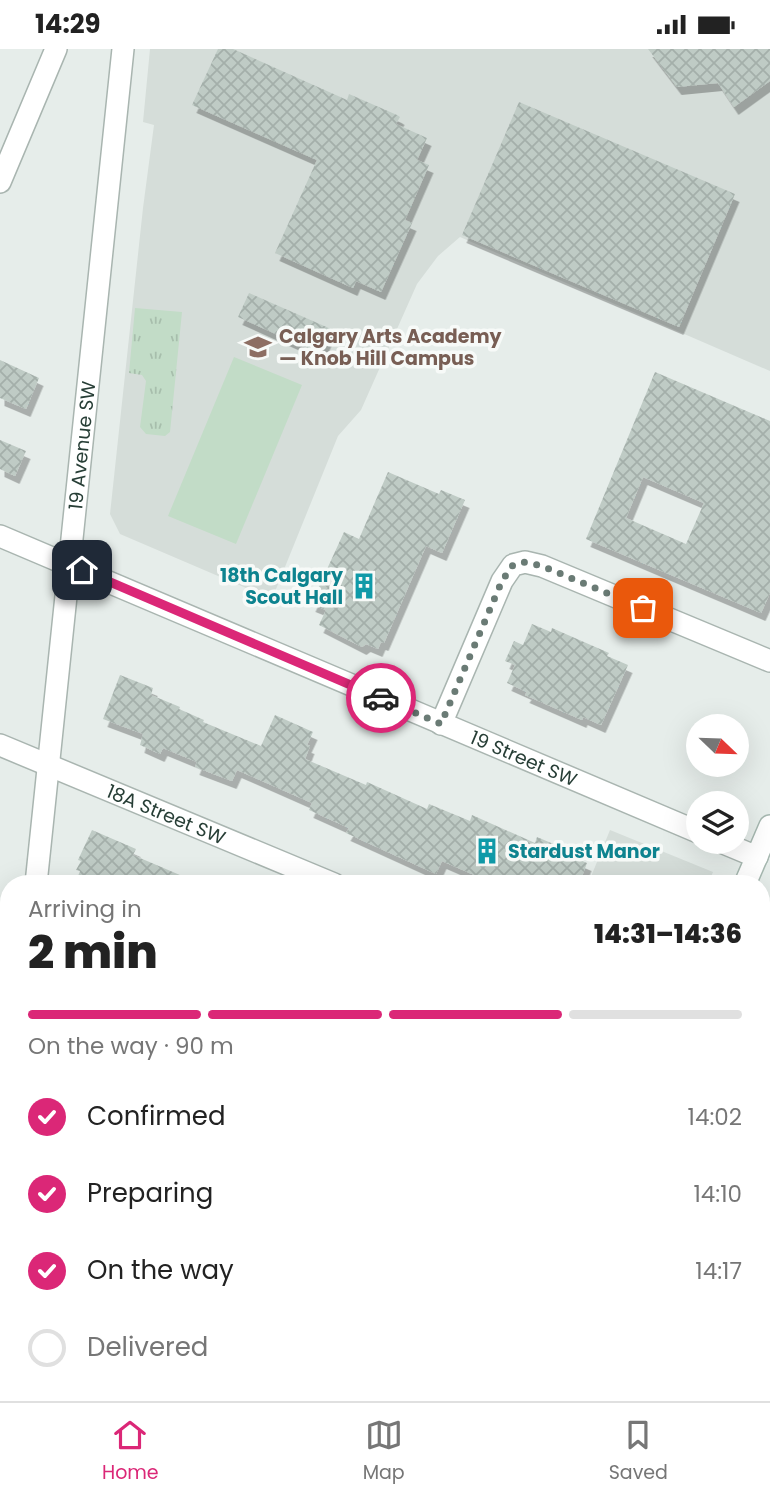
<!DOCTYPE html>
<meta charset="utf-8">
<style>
body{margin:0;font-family:Poppins,sans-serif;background:#f2f2f2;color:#222;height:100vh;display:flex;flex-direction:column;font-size:26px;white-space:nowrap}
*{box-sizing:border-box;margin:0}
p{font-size:23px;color:#767676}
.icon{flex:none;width:38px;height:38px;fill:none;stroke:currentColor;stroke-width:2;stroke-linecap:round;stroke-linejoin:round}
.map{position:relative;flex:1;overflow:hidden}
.sheet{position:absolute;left:0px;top:826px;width:770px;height:527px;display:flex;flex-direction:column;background:#fff;border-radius:28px 28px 0 0;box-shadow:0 7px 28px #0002}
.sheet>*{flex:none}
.needle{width:46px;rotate:113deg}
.controls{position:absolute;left:686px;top:665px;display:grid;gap:14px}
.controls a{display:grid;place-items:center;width:63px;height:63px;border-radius:50%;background:#fff;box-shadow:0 7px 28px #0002;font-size:35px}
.pin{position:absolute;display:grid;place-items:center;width:60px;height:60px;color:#fff;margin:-30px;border-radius:14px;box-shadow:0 4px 10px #0006}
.courier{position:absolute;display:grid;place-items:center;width:70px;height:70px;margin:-35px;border:5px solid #db2777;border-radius:50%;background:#fff;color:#222;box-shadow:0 2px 9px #0007}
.summary em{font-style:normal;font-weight:800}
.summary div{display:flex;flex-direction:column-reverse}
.summary{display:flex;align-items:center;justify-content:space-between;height:119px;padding:0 28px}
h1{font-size:46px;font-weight:800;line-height:52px}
.bar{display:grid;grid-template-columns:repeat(4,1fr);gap:10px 7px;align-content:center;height:84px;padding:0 28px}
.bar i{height:9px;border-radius:5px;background:#e0e0e0}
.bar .selected{background:#db2777}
.bar p{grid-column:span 4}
ol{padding:0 28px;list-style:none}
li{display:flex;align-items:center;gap:21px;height:77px}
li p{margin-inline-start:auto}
li .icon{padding:7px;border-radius:50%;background:#db2777;color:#fff;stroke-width:4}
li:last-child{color:#767676}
li i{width:38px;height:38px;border:4px solid #e0e0e0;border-radius:50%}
.status{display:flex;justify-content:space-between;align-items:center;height:49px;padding:0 35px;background:#fff;direction:ltr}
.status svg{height:19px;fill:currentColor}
.tabs{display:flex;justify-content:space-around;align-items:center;height:98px;border-top:2px solid #e0e0e0;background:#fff;font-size:19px;color:#767676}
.tabs a{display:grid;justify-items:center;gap:4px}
.tabs .selected{color:#db2777}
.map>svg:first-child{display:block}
.built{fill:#d5ddd9}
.grass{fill:url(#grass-tufts)}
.pitch{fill:#c2dcc7}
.building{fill:url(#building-cross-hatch);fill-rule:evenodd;filter:url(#shadow)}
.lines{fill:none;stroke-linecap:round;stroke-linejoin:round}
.street-casing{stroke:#a9b5b0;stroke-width:24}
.secondary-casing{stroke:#a6b8b0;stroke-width:24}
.street{stroke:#fff;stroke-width:21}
.secondary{stroke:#fff;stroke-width:21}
.done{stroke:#6a7b75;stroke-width:7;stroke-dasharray:0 12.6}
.route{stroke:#db2777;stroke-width:9}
.labels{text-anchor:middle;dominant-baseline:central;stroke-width:7;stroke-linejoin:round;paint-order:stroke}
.education-label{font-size:19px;font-weight:bold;fill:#785e54;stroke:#f7faf8;text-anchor:start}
.street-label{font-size:19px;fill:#273e36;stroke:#f7faf8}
.culture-label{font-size:19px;font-weight:bold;fill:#0d838f;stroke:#f7faf8;text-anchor:end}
</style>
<div class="status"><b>14:29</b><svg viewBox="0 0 49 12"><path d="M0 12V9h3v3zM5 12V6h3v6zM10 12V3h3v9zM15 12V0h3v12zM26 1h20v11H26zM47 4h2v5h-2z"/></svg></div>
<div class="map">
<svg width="770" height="1352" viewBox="0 0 770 1352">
<defs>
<pattern id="grass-tufts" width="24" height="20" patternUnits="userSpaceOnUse" patternTransform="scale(1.75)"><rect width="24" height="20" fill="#c2dcc7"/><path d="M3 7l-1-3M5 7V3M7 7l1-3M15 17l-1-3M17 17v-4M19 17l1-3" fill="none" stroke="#a7beac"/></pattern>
<pattern id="building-cross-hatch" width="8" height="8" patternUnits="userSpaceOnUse" patternTransform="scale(1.75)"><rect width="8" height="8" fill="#bfcbc5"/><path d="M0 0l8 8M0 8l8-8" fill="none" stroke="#a4afaa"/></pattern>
<filter id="shadow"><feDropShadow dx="4.5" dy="8" stdDeviation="0" flood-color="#0004"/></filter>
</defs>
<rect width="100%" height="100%" fill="#e6edea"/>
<!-- built -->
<path class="built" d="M150 0H770V322L460 188 438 207 417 235 361 361 338 387 272 550 120 485 110 465 143 159 154 76 143 73Z
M610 781 713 823 708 835H588Z"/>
<!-- grass -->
<path class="grass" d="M135 259 182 263 170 383 165 387 146 385 140 378 146 332 142 326 129 324Z"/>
<!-- pitch -->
<path class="pitch" d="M234 308 302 336 236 495 168 467Z"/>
<!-- building -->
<path class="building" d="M218 0H233L347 51 349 45 397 66 400 68 396 75 427 89 417 111 429 116 405 171 412 174 381 243 356 232 353 239 275 204 317 111 192 56Z
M648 0H770V32L734 58 718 34 677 38Z
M519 53 735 145 679 278 462 186Z
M249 244 331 280 320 305 238 268Z
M0 311 39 329 26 360 0 349Z
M655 323 770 372V544L761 564 586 490ZM643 428 704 454 686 495 626 469Z
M0 391 26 402 15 427 0 420Z
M388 423 439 445 441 441 465 451 442 504 426 497 384 594 381 593 378 600 366 595 362 598 319 576 326 561 311 555 344 483 359 490Z
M532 575 551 583 552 579 609 604 607 607 628 616 601 676 583 668 582 671 525 646 527 643 507 634 515 616 505 612 514 592 523 596Z
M120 626 153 639 151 646 180 658 179 660 204 671 203 673 261 697 275 666 313 683 307 696 310 697 305 710 366 736 367 733 427 760 429 755 470 772 472 766 535 794 537 788 563 799 561 803 587 814 579 835H495L442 812 436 825 346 784 349 779 309 761 312 754 237 721 232 732 195 718 197 713 163 699 160 705 140 696 143 685 103 670Z
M92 781 136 800 133 806 201 835H75L80 822 76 821 81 812 78 811Z"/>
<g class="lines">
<!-- street casing -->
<g class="street-casing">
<g id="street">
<path d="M0 133 56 0"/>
<path id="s1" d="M0 487 698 783"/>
<path d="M441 675 502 532 513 516 525 513 542 517 770 612"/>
<path id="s2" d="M0 696 334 835"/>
<path d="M721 793 757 808"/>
<path id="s3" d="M36 835 123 0"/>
<path d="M0 1062 9 1066"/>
<path d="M0 1181 9 1096"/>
</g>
</g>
<!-- secondary casing -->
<g class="secondary-casing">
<path id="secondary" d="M745 835 770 777
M526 1352 529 1344"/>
</g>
<!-- street -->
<use href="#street" class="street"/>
<!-- secondary -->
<use href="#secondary" class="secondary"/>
</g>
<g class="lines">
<!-- done -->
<path class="done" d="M381 649 441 675 502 532 513 516 525 513 542 517 643 559"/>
<!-- route -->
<path class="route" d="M82 521 381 649"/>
</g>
<!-- icons -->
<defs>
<g id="school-bare" transform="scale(2.1)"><path d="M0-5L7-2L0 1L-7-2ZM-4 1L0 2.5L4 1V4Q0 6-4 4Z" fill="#8d6e63" stroke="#f7faf8" stroke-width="2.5" paint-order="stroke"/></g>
<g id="building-bare" transform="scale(2.1)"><path d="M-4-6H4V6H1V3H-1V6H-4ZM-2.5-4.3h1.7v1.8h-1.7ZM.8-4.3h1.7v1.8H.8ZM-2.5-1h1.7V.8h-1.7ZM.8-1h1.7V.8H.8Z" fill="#0f9aa8" stroke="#f7faf8" stroke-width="2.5" paint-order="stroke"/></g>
</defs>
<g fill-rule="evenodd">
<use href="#school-bare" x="258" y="298"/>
<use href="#building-bare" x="364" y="537"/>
<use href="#building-bare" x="487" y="802"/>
</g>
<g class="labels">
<!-- education labels -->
<g class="education-label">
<text x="279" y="287">Calgary Arts Academy<tspan x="279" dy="22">— Knob Hill Campus</tspan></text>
</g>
<!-- street labels -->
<g class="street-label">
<text stroke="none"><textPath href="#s3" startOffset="441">19 Avenue SW</textPath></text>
<text stroke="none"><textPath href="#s1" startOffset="569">19 Street SW</textPath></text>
<text stroke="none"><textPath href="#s2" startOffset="180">18A Street SW</textPath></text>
</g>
<!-- culture labels -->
<g class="culture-label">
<text x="343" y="526">18th Calgary<tspan x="343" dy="22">Scout Hall</tspan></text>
<text x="508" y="802" text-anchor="start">Stardust Manor</text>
</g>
</g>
</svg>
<div class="controls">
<a><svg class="needle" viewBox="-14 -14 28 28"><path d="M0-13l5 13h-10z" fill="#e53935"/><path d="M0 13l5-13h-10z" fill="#767676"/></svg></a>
<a><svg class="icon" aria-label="layers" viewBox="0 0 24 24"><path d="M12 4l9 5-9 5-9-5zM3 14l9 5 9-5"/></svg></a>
</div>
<div class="pin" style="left:643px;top:559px;background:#ea580c"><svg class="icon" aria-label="bag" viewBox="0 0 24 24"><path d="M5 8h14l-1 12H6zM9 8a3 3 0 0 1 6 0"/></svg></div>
<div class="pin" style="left:82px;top:521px;background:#1f2937"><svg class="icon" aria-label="home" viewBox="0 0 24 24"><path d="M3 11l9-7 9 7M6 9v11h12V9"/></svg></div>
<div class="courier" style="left:381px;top:649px"><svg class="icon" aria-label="car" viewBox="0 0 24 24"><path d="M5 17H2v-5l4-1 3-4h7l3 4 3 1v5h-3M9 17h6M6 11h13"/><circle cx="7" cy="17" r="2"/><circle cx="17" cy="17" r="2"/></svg></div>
<section class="sheet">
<div class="summary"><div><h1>2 min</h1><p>Arriving in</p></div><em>14:31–14:36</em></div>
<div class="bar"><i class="selected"></i><i class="selected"></i><i class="selected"></i><i></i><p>On the way · 90 m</p></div>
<ol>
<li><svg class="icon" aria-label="check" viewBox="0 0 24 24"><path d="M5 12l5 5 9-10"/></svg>Confirmed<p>14:02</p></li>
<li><svg class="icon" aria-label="check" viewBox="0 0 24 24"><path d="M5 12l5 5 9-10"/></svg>Preparing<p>14:10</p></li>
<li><svg class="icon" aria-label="check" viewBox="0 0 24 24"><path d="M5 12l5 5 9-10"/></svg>On the way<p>14:17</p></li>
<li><i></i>Delivered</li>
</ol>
</section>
</div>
<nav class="tabs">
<a class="selected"><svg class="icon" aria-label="home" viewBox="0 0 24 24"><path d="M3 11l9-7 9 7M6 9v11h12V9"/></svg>Home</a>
<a><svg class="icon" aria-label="map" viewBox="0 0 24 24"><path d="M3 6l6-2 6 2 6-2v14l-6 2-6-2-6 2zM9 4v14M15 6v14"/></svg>Map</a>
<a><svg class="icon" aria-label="saved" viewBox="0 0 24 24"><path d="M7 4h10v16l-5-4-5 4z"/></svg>Saved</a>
</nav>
